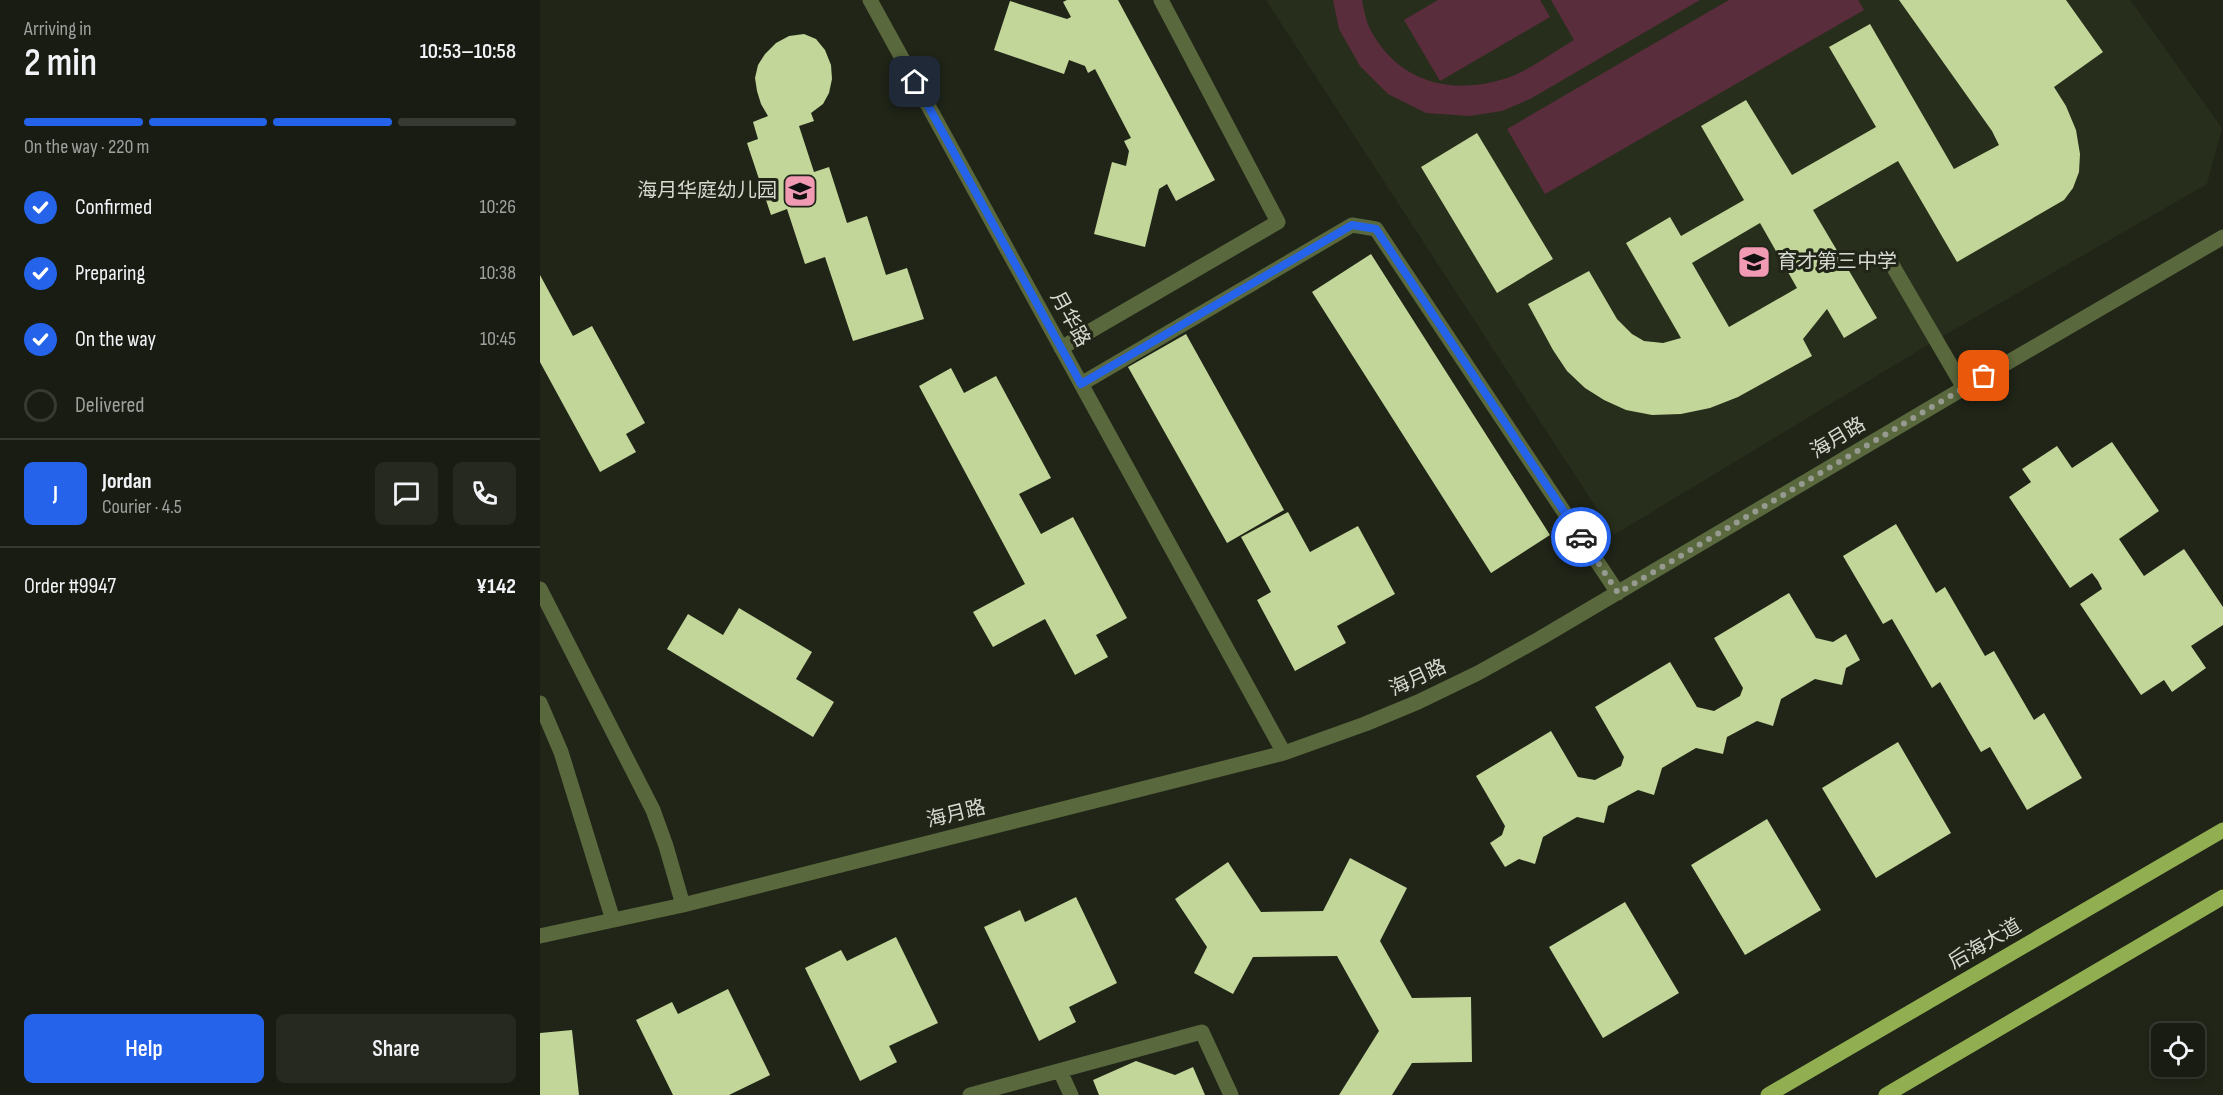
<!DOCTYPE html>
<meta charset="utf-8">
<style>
body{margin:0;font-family:"Sofia Sans Condensed","Noto Sans SC",sans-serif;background:#252920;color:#f1f3f6;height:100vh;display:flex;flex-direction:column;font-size:22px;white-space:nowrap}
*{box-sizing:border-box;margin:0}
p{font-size:20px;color:#9fa19f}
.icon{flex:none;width:33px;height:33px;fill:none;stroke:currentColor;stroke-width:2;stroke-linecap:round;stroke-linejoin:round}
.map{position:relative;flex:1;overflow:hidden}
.details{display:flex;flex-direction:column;background:#181c12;width:540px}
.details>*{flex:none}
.buttons{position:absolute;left:1611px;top:1023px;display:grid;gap:12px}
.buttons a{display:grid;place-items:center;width:54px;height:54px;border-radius:9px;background:#181c12;box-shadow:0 3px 9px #0003,0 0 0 2px #363a32;font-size:30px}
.pin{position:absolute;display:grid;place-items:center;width:51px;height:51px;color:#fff;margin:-26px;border-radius:12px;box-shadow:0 3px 9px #0006}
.courier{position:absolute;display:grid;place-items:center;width:60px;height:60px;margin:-30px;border:4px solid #2563eb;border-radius:50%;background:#fff;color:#222;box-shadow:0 2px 8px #0007}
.summary em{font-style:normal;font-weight:600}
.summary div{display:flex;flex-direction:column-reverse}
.summary{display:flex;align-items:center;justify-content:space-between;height:102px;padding:0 24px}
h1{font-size:39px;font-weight:600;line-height:45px}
.bar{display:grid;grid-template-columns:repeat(4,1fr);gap:9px 6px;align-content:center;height:72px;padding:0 24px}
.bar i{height:8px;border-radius:4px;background:#363a32}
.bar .active{background:#2563eb}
.bar p{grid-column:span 4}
.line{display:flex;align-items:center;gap:15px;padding:0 24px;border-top:2px solid #363a32}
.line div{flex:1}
.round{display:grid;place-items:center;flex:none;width:63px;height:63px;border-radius:9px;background:#252920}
ol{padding:0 24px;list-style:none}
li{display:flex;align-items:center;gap:18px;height:66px}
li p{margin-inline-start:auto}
li .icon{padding:6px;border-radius:50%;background:#2563eb;color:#fff;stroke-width:4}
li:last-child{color:#9fa19f}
li i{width:33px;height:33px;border:3px solid #363a32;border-radius:50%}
.cta{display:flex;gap:12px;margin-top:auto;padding:12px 24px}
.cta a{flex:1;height:69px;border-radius:9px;background:#2563eb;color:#fff;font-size:24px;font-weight:600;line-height:69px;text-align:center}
.cta a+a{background:#252920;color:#f1f3f6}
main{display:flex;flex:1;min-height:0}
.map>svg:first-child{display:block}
.built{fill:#282e1c}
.green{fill:#5a2d3c}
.building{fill:#c1d698;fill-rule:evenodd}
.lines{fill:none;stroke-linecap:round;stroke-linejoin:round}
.minor{stroke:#5a683d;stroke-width:15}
.major{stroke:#91ae51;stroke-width:15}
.done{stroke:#969a90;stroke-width:6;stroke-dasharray:0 10.8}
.route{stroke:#2563eb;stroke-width:8}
.labels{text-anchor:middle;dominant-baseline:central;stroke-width:6;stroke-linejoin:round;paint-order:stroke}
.poi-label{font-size:20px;fill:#d5d9d0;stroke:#202518;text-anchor:end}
.street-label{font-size:20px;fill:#d5d9d0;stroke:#202518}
</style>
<main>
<section class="details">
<div class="summary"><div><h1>2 min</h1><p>Arriving in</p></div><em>10:53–10:58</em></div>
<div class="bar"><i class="active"></i><i class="active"></i><i class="active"></i><i></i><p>On the way · 220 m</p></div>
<ol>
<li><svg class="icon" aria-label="check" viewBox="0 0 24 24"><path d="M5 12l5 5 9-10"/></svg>Confirmed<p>10:26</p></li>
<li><svg class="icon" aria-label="check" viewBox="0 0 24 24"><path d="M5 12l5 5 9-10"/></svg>Preparing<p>10:38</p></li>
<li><svg class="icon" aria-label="check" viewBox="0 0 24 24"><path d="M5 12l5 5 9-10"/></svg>On the way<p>10:45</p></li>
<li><i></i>Delivered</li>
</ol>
<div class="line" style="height:108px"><b class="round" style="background:#2563eb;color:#fff">J</b><div><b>Jordan</b><p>Courier · 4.5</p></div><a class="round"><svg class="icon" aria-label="chat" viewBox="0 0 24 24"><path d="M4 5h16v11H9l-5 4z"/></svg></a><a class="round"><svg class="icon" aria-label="phone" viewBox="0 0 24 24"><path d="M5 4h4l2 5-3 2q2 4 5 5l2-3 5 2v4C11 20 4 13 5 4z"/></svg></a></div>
<div class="line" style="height:78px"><div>Order #9947</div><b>¥142</b></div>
<div class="cta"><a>Help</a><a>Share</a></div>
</section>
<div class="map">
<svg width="1683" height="1095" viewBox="0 0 1683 1095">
<rect width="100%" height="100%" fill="#202518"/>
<!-- built -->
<path class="built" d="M726 0H1590L1682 128 1667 184 1396 340 1074 535Z"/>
<!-- green -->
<path class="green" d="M793 0H822C824 10 826 22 831 31 861 85 915 96 970 77 991 69 1015 51 1034 40L1011 0H1160L990 99 962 111 929 116 886 113 848 94 820 66 799 29Z
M898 0H1000L1010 17 900 81 864 20Z
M1189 0H1318L1324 10 1005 194 967 129Z"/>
<!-- building -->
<path class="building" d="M527 0H578L675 180 636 201 627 184 619 189 605 247 554 234 572 162 586 166 589 151 584 141 591 138 555 69 548 73 545 66 529 60 524 74 454 50 470 1 527 19 531 17 523 2Z
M1359 0H1526L1563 52 1514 87 1526 106 1536 130 1540 154 1539 172 1533 188 1524 200 1417 262 1358 161 1273 210 1337 318 1304 338 1287 309 1263 339 1272 356 1198 397 1170 408 1141 414 1112 415 1086 410 1064 400 1045 388 1027 371 1013 350 988 304 1049 271 1077 319 1092 334 1104 341 1123 343 1141 338 1086 243 1130 217 1141 236 1204 200 1161 126 1206 100 1252 175 1336 127 1289 47 1330 24 1414 169 1459 145 1452 131ZM1220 223 1257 288 1189 327 1152 263Z
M264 34 276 39 285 50 291 65 292 79 289 93 283 104 271 113 274 121 259 126 274 172 289 167 307 223 327 216 346 275 367 268 384 319 313 341 285 257 265 264 247 209 231 215 207 143 218 139 213 122 228 116 221 104 217 91 215 78 218 65 225 54 236 43 249 36Z
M937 133 1013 259 957 293 881 167Z
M831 254 1010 535 951 573 772 292Z
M0 275 33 336 52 326 105 423 86 434 96 452 60 472 0 362Z
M646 334 744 510 687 543 588 367Z
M411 368 424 393 456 376 511 478 479 494 501 534 533 517 587 618 556 635 568 657 535 675 505 619 453 647 433 612 485 584 379 386Z
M1572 442 1619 511 1579 539 1604 576 1644 549 1683 607V625L1651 646 1666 668 1632 692 1624 680 1601 695 1540 604 1562 589 1558 581 1552 573 1530 588 1469 497 1491 482 1482 469 1517 446 1532 468Z
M748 512 770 552 818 526 855 594 797 626 806 643 755 671 717 600 731 592 701 537Z
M1356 524 1396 593 1405 587 1445 656 1454 651 1494 720 1504 713 1542 778 1487 810 1450 747 1441 752 1400 682 1392 688 1352 619 1343 624 1303 556Z
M1249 593 1276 638 1293 642 1306 634 1320 660 1306 668 1302 685 1275 679 1241 699 1233 726 1217 721 1187 737 1183 754 1156 748 1122 768 1114 795 1098 790 1068 806 1064 823 1037 817 1003 837 995 864 979 859 965 867 950 843 962 835 965 826 936 776 1011 731 1038 777 1055 780 1081 766 1084 757 1055 707 1130 662 1157 707 1174 711 1200 696 1203 688 1174 638Z
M199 608 272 652 256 679 294 702 273 737 127 649 148 614 183 635Z
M1358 742 1411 833 1336 878 1282 788Z
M1227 819 1281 910 1205 955 1151 865Z
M810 858 867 888 840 941 872 998 931 997 932 1062 872 1063 852 1095H799L839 1031 797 956 713 957 693 994 654 973 667 947 635 899 688 862 721 912 783 911Z
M536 897 577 983 529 1007 536 1022 499 1041 444 927 480 910 485 922Z
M1085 902 1139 993 1063 1038 1009 947Z
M356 937 398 1023 349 1046 357 1062 320 1081 265 968 301 950 307 961Z
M188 989 230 1075 189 1095H133L96 1020 132 1002 138 1014Z
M32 1030 39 1095H0V1033Z
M596 1061 635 1075 653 1067 665 1095H559L553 1080Z"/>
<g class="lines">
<!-- minor -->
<path class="minor" d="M330 0 744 753
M1351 263 1424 388
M521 348 738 222 621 0
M541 384 812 225 836 229 1078 593
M0 589 113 810 126 846 143 905
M0 703 21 752 73 920
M0 936 143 905 744 753 825 724 878 702 938 673 999 639 1424 388 1683 237
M520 1071 531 1095
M430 1095 662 1032 691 1095"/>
<!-- major -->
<path class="major" d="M1228 1095 1683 830
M1346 1095 1683 897"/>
</g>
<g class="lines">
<!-- done -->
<path class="done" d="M1041 537 1078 593 1444 376"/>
<!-- route -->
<path class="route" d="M375 82 541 384 812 225 836 229 1041 537"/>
</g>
<!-- icons -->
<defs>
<g id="school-square" transform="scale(1.725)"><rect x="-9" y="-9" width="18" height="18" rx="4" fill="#f09ab4" stroke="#202518"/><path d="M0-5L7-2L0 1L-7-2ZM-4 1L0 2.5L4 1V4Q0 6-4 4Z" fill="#111"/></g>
</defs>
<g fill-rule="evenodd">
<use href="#school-square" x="260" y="191"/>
<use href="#school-square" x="1214" y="262"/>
</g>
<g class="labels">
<!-- poi labels -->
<g class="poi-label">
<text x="237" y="191">海月华庭幼儿园</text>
<text x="1237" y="262" text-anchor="start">育才第三中学</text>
</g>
<!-- street labels -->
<g class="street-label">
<text transform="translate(530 319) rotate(61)">月华路</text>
<text transform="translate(1298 438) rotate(-31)">海月路</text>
<text transform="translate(878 678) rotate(-25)">海月路</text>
<text transform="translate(416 814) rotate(-14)">海月路</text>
<text transform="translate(1445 944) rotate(-30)">后海大道</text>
</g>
</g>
</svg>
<div class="buttons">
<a><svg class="icon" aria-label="locate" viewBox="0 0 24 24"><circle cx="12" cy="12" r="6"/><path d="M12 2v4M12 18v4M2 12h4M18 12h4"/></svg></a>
</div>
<div class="pin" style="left:1444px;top:376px;background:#ea580c"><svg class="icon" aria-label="bag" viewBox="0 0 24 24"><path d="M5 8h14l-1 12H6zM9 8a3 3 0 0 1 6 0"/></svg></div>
<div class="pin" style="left:375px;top:82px;background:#1f2937"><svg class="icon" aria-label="home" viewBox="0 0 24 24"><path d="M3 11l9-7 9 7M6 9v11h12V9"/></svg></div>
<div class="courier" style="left:1041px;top:537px"><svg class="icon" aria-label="car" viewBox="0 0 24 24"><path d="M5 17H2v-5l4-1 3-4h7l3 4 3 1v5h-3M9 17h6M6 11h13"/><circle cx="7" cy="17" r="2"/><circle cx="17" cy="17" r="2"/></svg></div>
</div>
</main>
